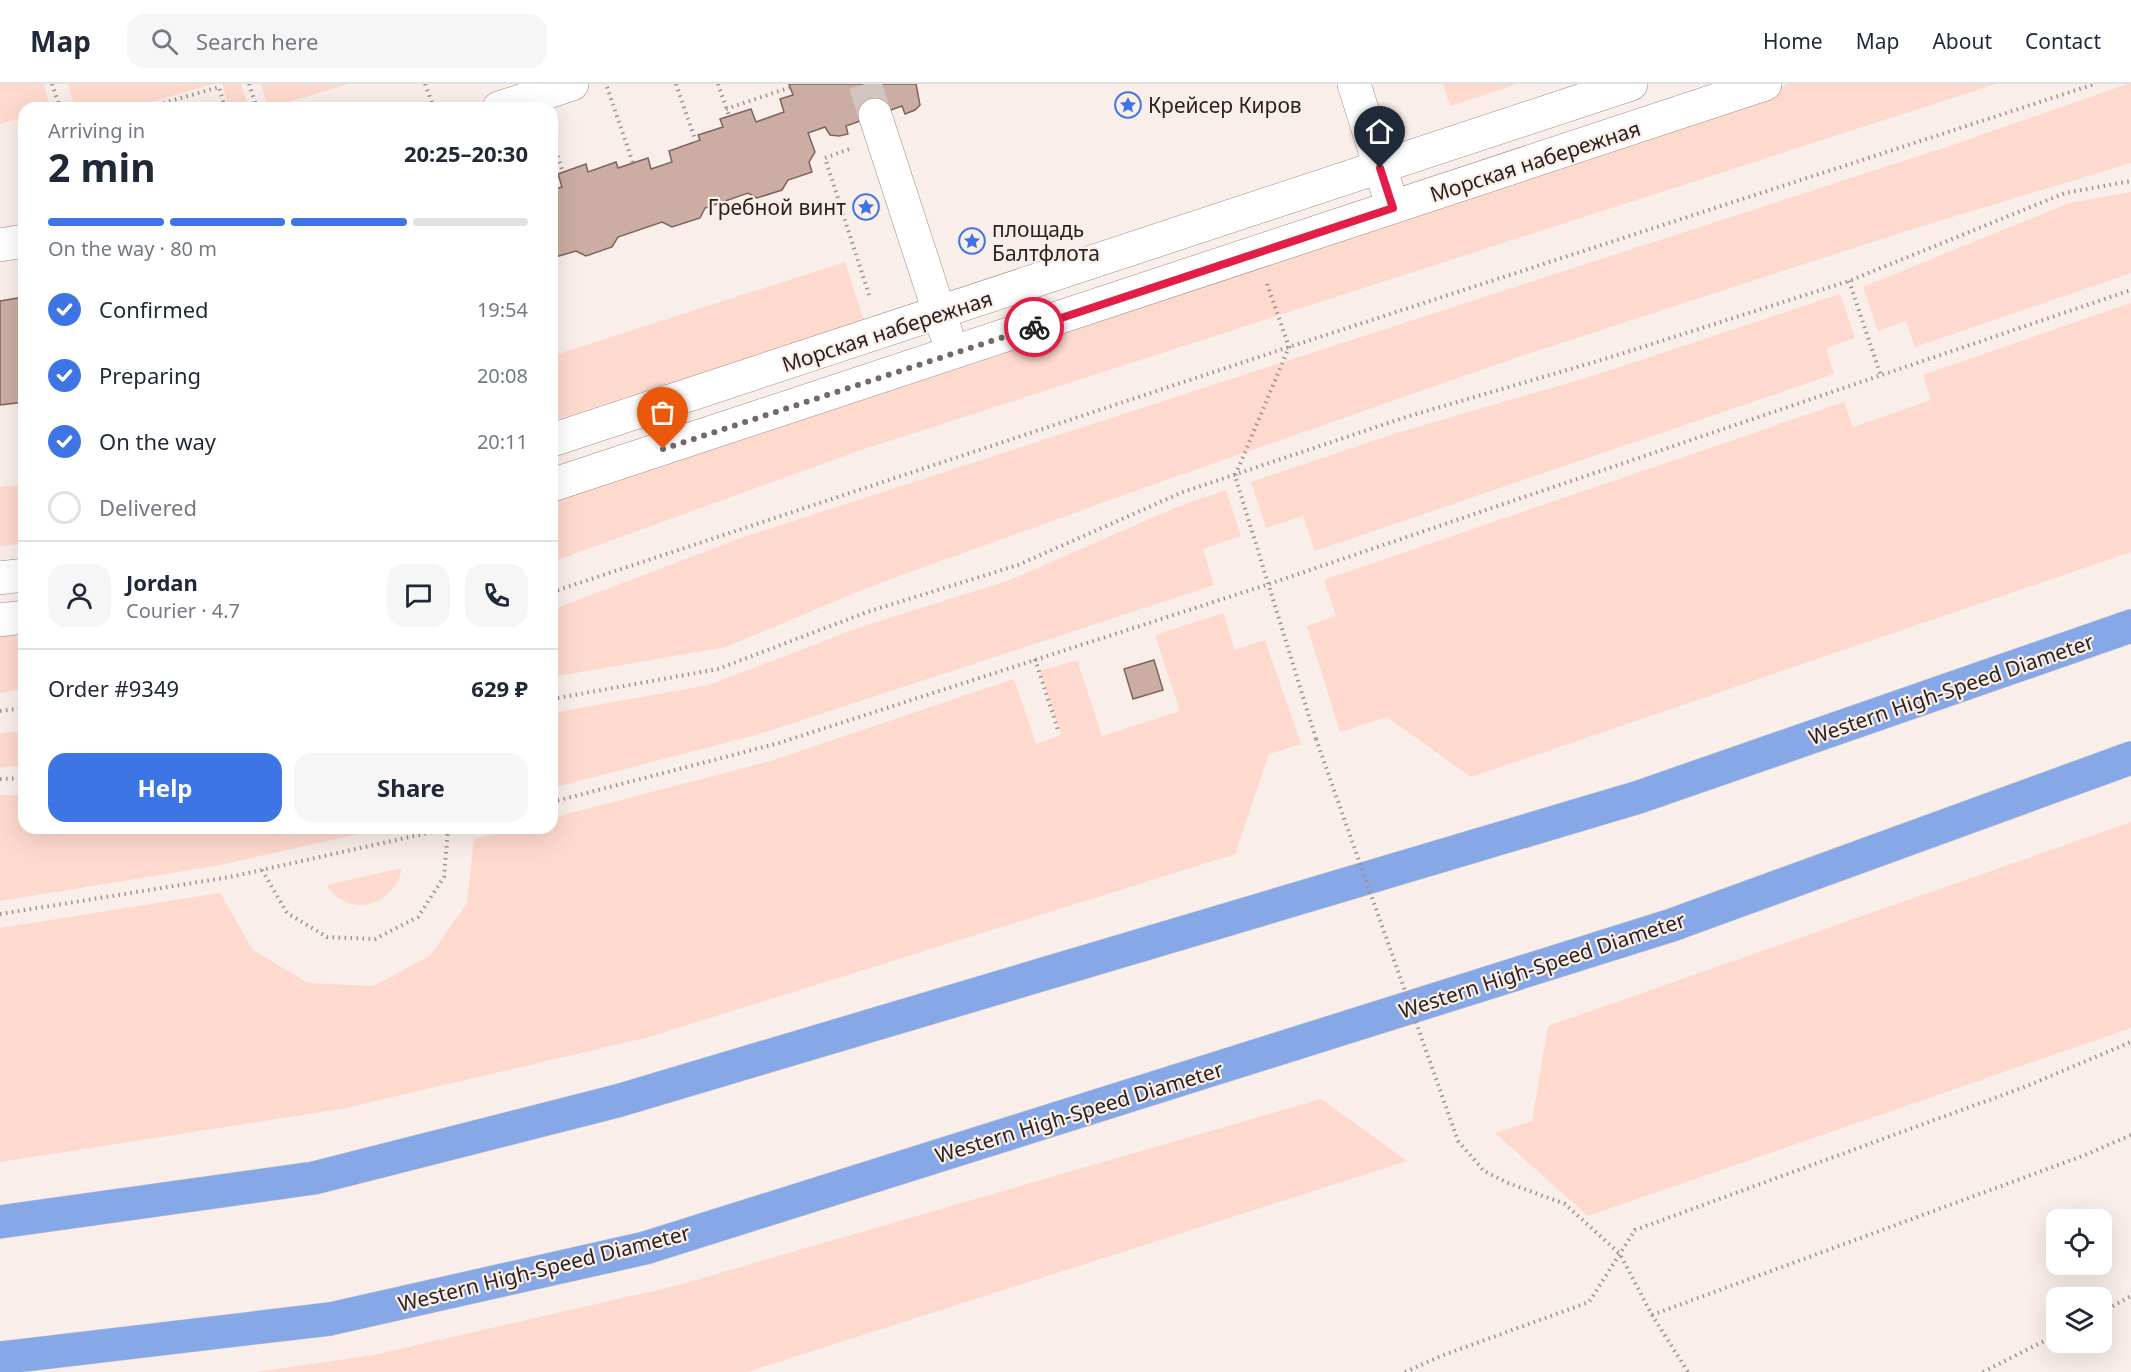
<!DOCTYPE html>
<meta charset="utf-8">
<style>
body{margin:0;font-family:"Noto Sans",sans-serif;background:#f6f6f7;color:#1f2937;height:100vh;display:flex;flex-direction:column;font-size:22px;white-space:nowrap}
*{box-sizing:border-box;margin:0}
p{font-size:20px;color:#747a83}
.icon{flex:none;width:33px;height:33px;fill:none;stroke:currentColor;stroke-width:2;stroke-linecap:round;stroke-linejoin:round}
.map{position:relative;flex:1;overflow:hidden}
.sheet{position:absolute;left:18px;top:18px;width:540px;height:732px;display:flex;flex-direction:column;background:#fff;border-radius:18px;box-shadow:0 6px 24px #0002}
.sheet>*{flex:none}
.fabs{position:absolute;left:2046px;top:1125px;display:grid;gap:12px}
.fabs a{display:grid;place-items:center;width:66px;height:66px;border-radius:12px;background:#fff;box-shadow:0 6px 24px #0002;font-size:30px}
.pin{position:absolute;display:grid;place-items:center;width:51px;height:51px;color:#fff;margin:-62px -26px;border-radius:50% 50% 50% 0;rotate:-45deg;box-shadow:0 0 6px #0007}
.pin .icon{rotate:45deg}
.courier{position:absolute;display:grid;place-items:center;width:60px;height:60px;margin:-30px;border:4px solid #e11d48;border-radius:50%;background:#fff;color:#222;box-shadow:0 2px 8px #0007}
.summary em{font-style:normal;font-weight:700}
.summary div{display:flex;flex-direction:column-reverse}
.summary{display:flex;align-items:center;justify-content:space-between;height:102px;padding:0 30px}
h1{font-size:39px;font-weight:700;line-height:45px}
.bar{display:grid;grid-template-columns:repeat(4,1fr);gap:9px 6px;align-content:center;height:72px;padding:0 30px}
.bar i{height:8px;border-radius:4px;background:#e0e1e3}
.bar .current{background:#3d75e5}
.bar p{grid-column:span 4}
.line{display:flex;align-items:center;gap:15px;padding:0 30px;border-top:2px solid #e0e1e3}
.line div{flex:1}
.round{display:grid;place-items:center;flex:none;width:63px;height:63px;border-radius:18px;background:#f6f6f7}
ol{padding:0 30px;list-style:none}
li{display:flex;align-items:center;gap:18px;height:66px}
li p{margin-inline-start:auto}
li .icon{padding:6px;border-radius:50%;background:#3d75e5;color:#fff;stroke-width:4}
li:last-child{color:#747a83}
li i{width:33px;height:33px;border:3px solid #e0e1e3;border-radius:50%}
.cta{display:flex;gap:12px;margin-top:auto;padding:12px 30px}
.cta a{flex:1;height:69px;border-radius:18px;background:#3d75e5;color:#fff;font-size:24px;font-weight:700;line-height:69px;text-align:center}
.cta a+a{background:#f6f6f7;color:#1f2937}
header{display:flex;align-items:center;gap:36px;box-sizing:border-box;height:84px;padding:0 30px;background:#fff;border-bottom:2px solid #e0e1e3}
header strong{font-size:28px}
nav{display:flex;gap:33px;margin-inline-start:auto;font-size:21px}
.search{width:420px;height:54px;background:#f6f6f7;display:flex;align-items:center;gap:15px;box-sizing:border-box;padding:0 21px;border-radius:18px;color:#747a83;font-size:22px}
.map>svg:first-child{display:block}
.green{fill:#fed9ce}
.building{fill:#cbada4;stroke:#7f645c;stroke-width:1.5}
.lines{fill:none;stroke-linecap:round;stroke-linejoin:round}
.minor-tunnel{stroke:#d1c5c1;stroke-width:33;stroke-dasharray:33 16;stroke-linecap:butt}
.minor-casing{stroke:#a58980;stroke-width:34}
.highway-casing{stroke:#d1cecd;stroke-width:34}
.path{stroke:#9d928e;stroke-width:4;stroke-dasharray:1.5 4.5;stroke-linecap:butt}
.minor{stroke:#fff;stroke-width:33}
.highway{stroke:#86a8e7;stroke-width:33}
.path-bridge{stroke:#9d928e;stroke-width:4;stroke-dasharray:1.5 4.5;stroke-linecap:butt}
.done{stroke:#746965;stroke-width:6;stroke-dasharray:0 10.8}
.route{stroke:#e11d48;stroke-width:8}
.labels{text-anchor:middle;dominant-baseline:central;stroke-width:4.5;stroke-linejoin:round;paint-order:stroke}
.poi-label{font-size:21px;fill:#2c211d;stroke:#faeeea;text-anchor:start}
.street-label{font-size:21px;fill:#2c211d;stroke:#faeeea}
</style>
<header>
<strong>Map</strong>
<div class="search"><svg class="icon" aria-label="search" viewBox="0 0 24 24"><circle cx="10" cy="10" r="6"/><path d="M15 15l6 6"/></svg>Search here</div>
<nav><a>Home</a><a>Map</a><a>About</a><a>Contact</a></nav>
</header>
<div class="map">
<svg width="2131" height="1288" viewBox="0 0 2131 1288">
<rect width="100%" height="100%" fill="#faeeea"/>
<!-- green -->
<path class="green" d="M0 0H44L50 24H24V34L0 40Z
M68 0H213L131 24H75Z
M222 0H241L249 24H229Z
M261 0H349L268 24Z
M1443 0H1517L1450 22Z
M1789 0H1996L858 367 552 478V419L829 320Z
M2127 0H2131V79L1906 147 1518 273 1163 397 869 503 726 563 552 593V526L741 454 1950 62Z
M2131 108V189L1915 263 1906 237 1878 247 1863 203 2069 119Z
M845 178 864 237 552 337V272Z
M1840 210 1855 254 1826 264 1834 290 1315 467 1303 432 1266 444 1251 398 1397 349 1599 290Z
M2131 219V468L1471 693 1387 633 1340 648 1307 542 1336 532 1324 496 1844 318 1853 343 1931 316 1923 291Z
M24 401V459L0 462V403Z
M1226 406 1241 452 1203 465 1214 501 763 649 552 704V629L709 601 858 544 1010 496 1175 424Z
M1223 529 1235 566 1265 556 1301 660 1269 670 1235 770 649 953 341 1025 0 1078V844L220 809 253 866 308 899 373 902 430 872 467 819 474 755 515 744H552V734L767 678 1014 595 1036 660 1061 651 1040 587 1077 576 1102 652 1180 627 1155 551Z
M24 541V605L0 609V545Z
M24 647V681L0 684V649Z
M0 711H24V744H386L215 782 0 817Z
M2131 738V944L1588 1132 1495 1049 1532 1037 1548 942Z
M402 784C396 815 362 833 336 812 332 808 329 806 327 801Z
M1321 1015 1407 1077 747 1288H256L374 1271 675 1202Z"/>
<!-- building -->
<path class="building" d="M789 0H916L920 21 915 26 905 30 902 22 846 42 848 50 839 52 830 51 825 43 808 49 815 68 809 78 812 88 788 96 782 106 757 114 748 109 705 124 700 134 672 143 662 138 618 153 612 163 586 172 576 167 552 174V106L562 103 558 90 586 80 588 88 616 78 618 84 648 74 651 85 672 78 669 67 700 56 698 51 723 43 720 35 751 25 756 38 784 28 780 15 793 11Z
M24 213V318L0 321V217Z
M1154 576 1163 606 1133 615 1124 585Z"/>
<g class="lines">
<!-- minor-tunnel -->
<path class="minor-tunnel" d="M865 0 875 31"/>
<!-- minor casing -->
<g class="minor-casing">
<path id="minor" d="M1354 0 1387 105
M499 24 572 0
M875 31 946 249
M0 161 24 157
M552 356 1631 0
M552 401 1765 0
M0 494 24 491
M0 536 24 533"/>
</g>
<!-- highway casing -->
<g class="highway-casing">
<path id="highway" d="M0 1138 314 1094 617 1017 1639 713 2131 542
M0 1274 330 1235 645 1164 1672 841 2131 674"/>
</g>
<!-- path -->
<path class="path" d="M52 0 60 24
M249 0 257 24
M425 0 434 24
M676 0 696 58
M718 0 729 32
M607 3 633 79
M146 24 219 3 225 24
M726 25 791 3
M552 55 563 88
M849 65 825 74 870 214
M1849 197 1881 292
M1267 200 1289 263 1235 392 1316 655
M552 508 1289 263 2095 0
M1035 575 1058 646
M552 615 718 585 867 528 1018 481 1183 408 1406 333 1608 274 1849 197 2065 109 2131 97
M0 627 24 624
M0 695 24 694
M552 718 779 659 1269 500 2131 206
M262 786 287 829 327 853 375 855 418 833 444 793 448 744
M0 830 230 793 450 744
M1458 1057 1484 1087 1508 1099 1565 1120 1620 1170 1652 1231 1688 1288
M2102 1228 2131 1212
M1652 1231 2085 1071 2131 1051
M1405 1288 1441 1272 1589 1218 1635 1146 2027 1002 2131 958
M1983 1288 2056 1251"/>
<!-- minor -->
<use href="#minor" class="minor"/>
<!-- highway -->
<use href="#highway" class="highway"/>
<!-- path-bridge -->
<path class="path-bridge" d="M1316 655 1458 1057"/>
</g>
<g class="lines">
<!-- done -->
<path class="done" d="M663 365 1034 243"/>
<!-- route -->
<path class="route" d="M1034 243 1393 124 1380 84"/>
</g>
<!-- icons -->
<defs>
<g id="sight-ring" transform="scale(1.35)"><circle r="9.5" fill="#faeeea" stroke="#3d75e5" stroke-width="1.5"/><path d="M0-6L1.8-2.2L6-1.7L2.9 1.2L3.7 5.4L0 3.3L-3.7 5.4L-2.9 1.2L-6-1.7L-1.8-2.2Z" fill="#3d75e5"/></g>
</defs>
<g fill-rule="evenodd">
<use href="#sight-ring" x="1128" y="21"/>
<use href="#sight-ring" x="866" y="123"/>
<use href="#sight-ring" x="972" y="157"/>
</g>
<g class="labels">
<!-- poi labels -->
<g class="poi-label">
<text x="1148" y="21">Крейсер Киров</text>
<text x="846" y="123" text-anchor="end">Гребной винт</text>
<text x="992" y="145">площадь<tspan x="992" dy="24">Балтфлота</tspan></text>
</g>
<!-- street labels -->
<g class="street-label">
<text transform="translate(1535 77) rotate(-18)">Морская набережная</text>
<text transform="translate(887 247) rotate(-18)">Морская набережная</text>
<text transform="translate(1951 605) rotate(-19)">Western High-Speed Diameter</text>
<text transform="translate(1542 881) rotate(-18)">Western High-Speed Diameter</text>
<text transform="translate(1079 1028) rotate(-17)">Western High-Speed Diameter</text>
<text transform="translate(544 1184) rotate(-14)">Western High-Speed Diameter</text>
</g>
</g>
</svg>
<div class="fabs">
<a><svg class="icon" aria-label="locate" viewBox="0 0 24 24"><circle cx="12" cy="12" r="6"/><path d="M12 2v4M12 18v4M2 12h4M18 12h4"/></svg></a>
<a><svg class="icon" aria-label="layers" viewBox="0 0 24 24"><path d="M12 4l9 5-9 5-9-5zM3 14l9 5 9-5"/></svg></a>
</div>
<div class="pin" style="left:663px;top:365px;background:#ea580c"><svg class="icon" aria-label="bag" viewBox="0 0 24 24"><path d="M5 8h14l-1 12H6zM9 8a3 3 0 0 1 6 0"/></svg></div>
<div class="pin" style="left:1380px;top:84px;background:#1f2937"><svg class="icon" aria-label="home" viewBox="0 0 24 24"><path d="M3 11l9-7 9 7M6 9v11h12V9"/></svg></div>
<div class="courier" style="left:1034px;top:243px"><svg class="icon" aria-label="bike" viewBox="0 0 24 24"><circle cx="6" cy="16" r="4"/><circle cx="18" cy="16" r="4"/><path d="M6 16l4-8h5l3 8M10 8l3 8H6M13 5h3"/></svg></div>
<section class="sheet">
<div class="summary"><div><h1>2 min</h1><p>Arriving in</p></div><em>20:25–20:30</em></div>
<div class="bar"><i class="current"></i><i class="current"></i><i class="current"></i><i></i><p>On the way · 80 m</p></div>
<ol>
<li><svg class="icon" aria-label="check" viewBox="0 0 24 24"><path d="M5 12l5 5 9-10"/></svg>Confirmed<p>19:54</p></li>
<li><svg class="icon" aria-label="check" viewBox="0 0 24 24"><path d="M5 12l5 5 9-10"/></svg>Preparing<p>20:08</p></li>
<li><svg class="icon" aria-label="check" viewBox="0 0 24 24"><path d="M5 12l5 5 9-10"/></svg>On the way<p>20:11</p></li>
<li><i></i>Delivered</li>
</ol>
<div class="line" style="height:108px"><a class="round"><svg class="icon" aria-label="person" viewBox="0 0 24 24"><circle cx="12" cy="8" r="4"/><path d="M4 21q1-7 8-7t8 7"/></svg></a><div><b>Jordan</b><p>Courier · 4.7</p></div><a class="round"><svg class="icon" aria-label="chat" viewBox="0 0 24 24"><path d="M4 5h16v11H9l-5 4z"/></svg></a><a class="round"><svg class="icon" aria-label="phone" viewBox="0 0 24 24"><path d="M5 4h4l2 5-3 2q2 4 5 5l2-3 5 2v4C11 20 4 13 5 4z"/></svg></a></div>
<div class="line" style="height:78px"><div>Order #9349</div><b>629 ₽</b></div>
<div class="cta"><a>Help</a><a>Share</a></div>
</section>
</div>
